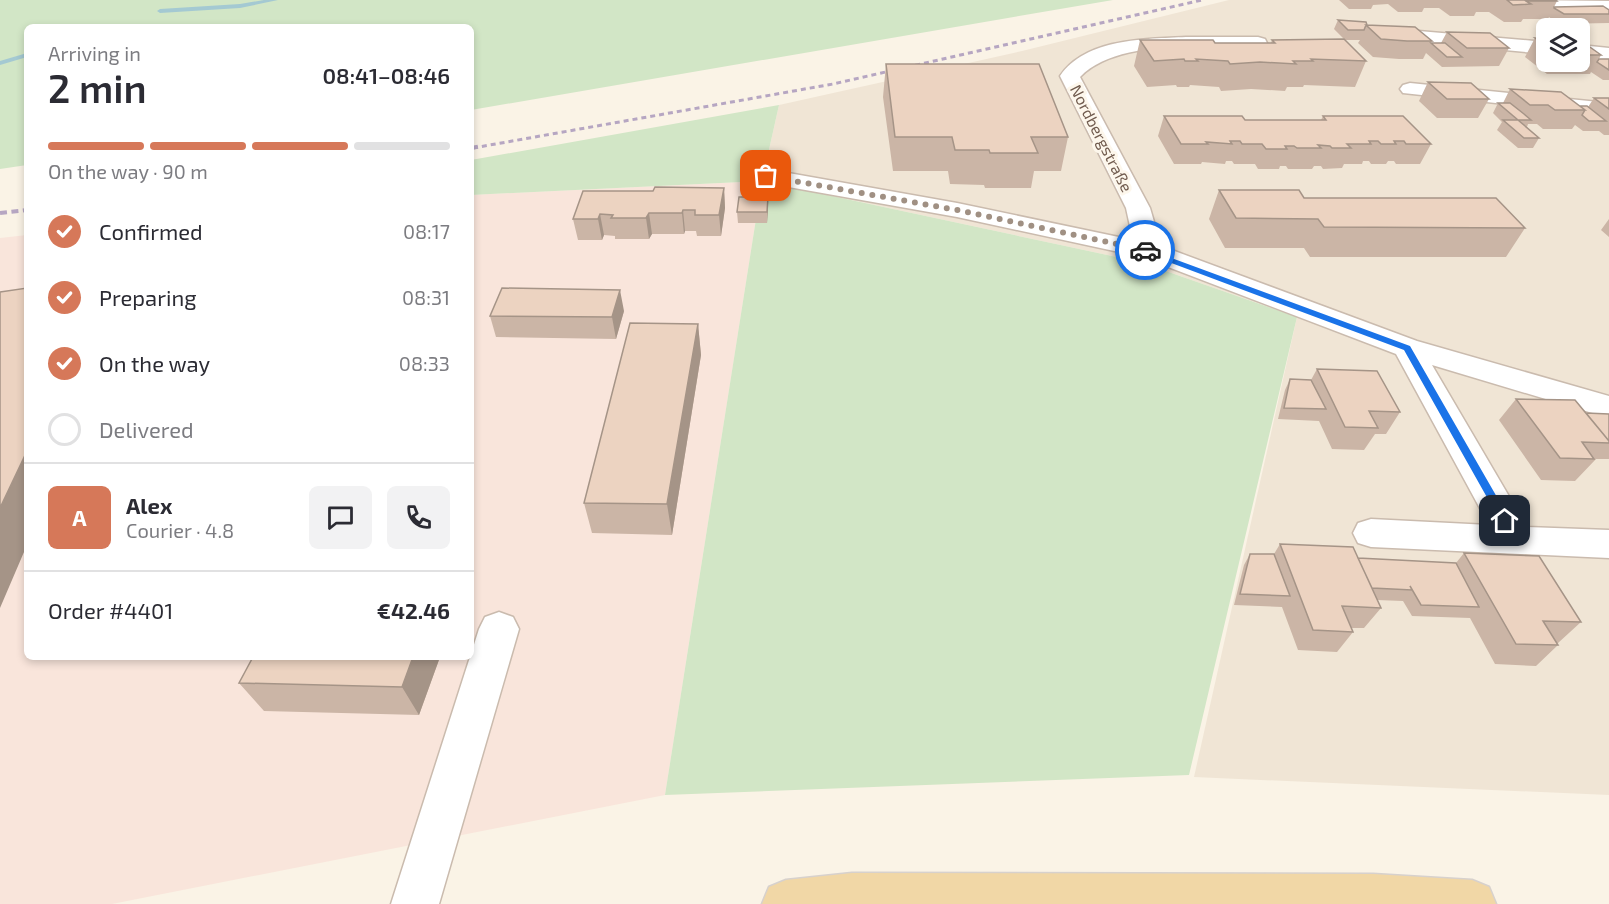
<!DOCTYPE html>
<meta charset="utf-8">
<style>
body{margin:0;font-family:"Exo 2",sans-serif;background:#f2f2f3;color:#2b2b33;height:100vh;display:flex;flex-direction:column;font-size:22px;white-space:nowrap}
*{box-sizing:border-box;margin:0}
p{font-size:20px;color:#7c7c81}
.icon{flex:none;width:33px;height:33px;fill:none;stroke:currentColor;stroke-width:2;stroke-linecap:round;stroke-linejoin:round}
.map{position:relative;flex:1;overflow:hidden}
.panel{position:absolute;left:24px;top:24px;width:450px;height:636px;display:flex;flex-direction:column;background:#fff;border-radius:9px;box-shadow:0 3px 9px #0003}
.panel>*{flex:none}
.buttons{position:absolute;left:1536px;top:18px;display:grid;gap:12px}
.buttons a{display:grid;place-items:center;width:54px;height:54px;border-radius:9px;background:#fff;box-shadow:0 3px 9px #0003;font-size:30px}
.pin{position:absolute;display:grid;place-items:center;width:51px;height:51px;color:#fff;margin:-26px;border-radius:12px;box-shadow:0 3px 9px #0006}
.courier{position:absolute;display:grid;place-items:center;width:60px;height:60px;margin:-30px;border:4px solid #1a73e8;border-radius:50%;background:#fff;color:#222;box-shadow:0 2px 8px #0007}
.headline em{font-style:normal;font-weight:600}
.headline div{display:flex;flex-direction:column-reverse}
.headline{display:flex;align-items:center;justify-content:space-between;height:102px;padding:0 24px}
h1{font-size:39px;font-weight:600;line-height:45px}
.bar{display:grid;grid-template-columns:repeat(4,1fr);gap:9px 6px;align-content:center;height:72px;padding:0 24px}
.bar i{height:8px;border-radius:4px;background:#e1e1e2}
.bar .selected{background:#d67859}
.bar p{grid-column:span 4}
.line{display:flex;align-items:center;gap:15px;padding:0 24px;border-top:2px solid #e1e1e2}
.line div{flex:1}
.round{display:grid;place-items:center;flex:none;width:63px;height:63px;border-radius:9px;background:#f2f2f3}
ol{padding:0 24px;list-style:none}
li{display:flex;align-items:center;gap:18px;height:66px}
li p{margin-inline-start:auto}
li .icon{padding:6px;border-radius:50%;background:#d67859;color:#fff;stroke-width:4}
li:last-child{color:#7c7c81}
li i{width:33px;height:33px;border:3px solid #e1e1e2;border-radius:50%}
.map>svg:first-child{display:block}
.residential{fill:#f0e5d5;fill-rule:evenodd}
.commercial{fill:#f9e5db}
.green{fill:#d2e6c6}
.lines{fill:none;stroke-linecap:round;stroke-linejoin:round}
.stream{fill:#a4c9d2;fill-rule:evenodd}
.minor-casing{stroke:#cabbae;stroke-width:3}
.major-casing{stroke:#d7d1cd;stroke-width:3}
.minor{fill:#fff;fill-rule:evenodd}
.major{fill:#f1d7a6;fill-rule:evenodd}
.rail-far1{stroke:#b6a6c2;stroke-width:3;stroke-dasharray:5 4;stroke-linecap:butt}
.rail{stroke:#b6a6c2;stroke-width:4;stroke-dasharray:7 4.5;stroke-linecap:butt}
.wall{fill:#cbb5a6}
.shaded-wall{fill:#a59487}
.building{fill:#ecd3c1;stroke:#a59487;stroke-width:1.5}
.route{fill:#1a73e8}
.done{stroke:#a09083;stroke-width:6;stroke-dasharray:0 10.8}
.labels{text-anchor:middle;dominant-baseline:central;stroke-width:6;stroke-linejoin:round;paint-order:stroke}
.far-street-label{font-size:16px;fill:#705b4e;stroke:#fdf7ec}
</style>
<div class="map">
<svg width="1609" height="904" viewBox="0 0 1609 904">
<rect width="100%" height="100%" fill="#faf3e6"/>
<!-- residential -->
<path class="residential" d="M1229 0H1609V795L1194 777 1297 317 1140 262 762 181 779 105 1022 51ZM1546 28H1580V62H1546Z"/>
<!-- commercial -->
<path class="commercial" d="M762 181 665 795 112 904H0V238L27 235V657H471V195Z"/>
<!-- green -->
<path class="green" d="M0 0H1113L471 110V27H27V165L0 169Z
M779 105 762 181 1140 262 1297 317 1189 775 665 795 762 181 471 195V160Z"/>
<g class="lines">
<!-- stream -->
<path class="stream" d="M264 0H278L240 8 160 13 157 11 160 9 240 4Z
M27 53V57L0 65V61Z"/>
<!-- minor casing -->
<g class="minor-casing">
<path id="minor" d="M1519 0 1609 1V11L1528 5 1522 4Z
M1384 28 1546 42V54L1377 38 1375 34 1377 30Z
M1186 37H1258L1265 39 1267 43 1265 47 1258 49C1208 47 1117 38 1080 77L1150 208 1161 246 1417 341 1609 396V418L1432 365 1527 527 1609 530V558L1371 547 1358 543 1353 533 1358 523 1371 519 1489 525 1396 354 1142 257 957 217 766 183 758 181 754 176 758 171 766 169 957 203 1133 240 1126 208 1060 76C1086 38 1145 39 1186 37Z
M1580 45 1609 48V60L1580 57Z
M1410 83 1609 103V115L1403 93 1400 89 1403 85Z
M499 612 513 617 519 629 439 904H391L479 629 485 617Z"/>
</g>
<!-- major casing -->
<g class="major-casing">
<path id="major" d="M852 873 1373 874 1472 880 1489 887 1496 904H762L769 887 786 880Z"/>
</g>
<!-- minor -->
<use href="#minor" class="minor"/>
<!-- major -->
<use href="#major" class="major"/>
<!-- rail-far1 -->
<path class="rail-far1" d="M473 148 833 84 1202 0"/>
<!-- rail -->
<path class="rail" d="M471 148 482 146
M0 213 27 210"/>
</g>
<!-- wall -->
<path class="wall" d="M1339 0H1556L1557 1 1554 7 1609 10V23L1559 24 1549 17 1548 19H1523L1521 22H1504L1489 12H1476L1474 16H1450L1439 8H1424L1422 12H1398L1388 4 1373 5 1371 9H1349Z
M1338 20 1367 25 1432 41 1423 59H1399L1373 57 1358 43 1360 40H1345L1366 61 1355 87 1304 85 1303 87H1287L1285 91 1251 89 1221 91 1219 87 1190 85 1189 87H1177L1176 85 1147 87 1134 66 1140 40 1215 43H1271L1272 40 1344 39 1334 29Z
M1447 32 1509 48 1499 66 1442 67 1426 53 1431 43H1441Z
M1535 38 1546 39V62H1580V40L1601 55 1599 59H1609V80H1603L1591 72 1590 74H1547L1525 57Z
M886 64 1068 137 1061 171H1034L1031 188H985L984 185 950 184 948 171H893L883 97Z
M1428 82 1489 99 1478 118H1437L1419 101Z
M1510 89 1580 106 1588 107 1594 98H1609V135H1604L1599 131H1583L1575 125 1572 129H1543L1537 124H1528L1527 127 1539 138 1533 148H1518L1497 130 1502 122 1493 113 1498 103H1503Z
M1164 116 1245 120H1321L1323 116 1431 144 1420 164H1396L1394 161H1388L1386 164H1371L1369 161H1363L1362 164H1344L1342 168 1323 169 1321 166H1314L1312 169H1288L1286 166H1280L1279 169H1258L1255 164H1234L1232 161H1226L1225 164 1202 162 1201 164H1174L1158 136Z
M724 188 725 208 721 236H697L696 231H685L684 234H652L649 239H615V236L604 235 602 240H578L573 219 653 191Z
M1219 190 1304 198 1525 228 1506 257H1310L1304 248H1225L1209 219Z
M768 208 767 223H738L737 212Z
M1609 219V237L1601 230Z
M624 311 616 339 496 337 490 316Z
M698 324 701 355 672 535 592 533 584 503Z
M1317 369 1400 412 1386 434H1375L1364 450 1332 449 1319 421 1278 419 1285 390 1290 379 1311 380Z
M1516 399 1586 413 1609 414V459H1596L1575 481 1541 480 1499 420Z
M1280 544 1358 558 1456 563 1464 553 1581 622 1558 643H1556L1558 645 1536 666 1495 664 1470 618 1412 616 1403 601 1377 600 1381 608 1364 628H1351L1353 632 1337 652 1298 650 1282 607 1234 605 1244 565 1250 554H1274Z
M440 657 419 715 264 711 239 683Z"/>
<!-- shaded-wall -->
<path class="shaded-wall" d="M724 188 725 208 721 236 719 215Z
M768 197V208L767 223V212Z
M683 210 685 231 684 234 682 213Z
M649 213 652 234 649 239 646 218Z
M600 214 604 235 602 240 598 219Z
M620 290 624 311 616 339 612 317Z
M698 324 701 355 672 535 667 504Z
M27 451V545L0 608V508Z
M413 657H440L419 715 402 687Z"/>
<!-- building -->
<path class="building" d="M1507 0H1556L1557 1H1526L1531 4 1513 5Z
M1603 6 1609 10V14H1564L1554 8V7Z
M1338 20 1366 22 1367 25H1366L1364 30H1348Z
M1366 25 1415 27 1432 41H1407L1381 39Z
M1447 32 1490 33 1509 48H1467Z
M1535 38 1546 39V47Z
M1344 39 1366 61 1311 59 1313 61H1293L1296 64 1260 62 1230 64 1228 61 1196 59 1198 61H1185L1184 59 1154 61 1140 40H1213L1215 43H1275L1272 40Z
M1580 40 1601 55H1580Z
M1431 43H1445L1462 57H1447Z
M1599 59H1609V70L1597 62Z
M886 64H1039L1068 137H1031L1038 153H990L989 150H955L952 137H895Z
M1428 82 1471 83 1489 99H1447Z
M1510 89 1561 92 1585 110H1555L1548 105H1530Z
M1594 98H1609V109Z
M1498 103H1510L1524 114 1531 120H1518L1539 138H1524L1503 120H1518Z
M1580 106H1587L1606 121H1589L1582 115 1585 110Z
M1164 116H1242L1245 120H1326L1323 116H1403L1431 144H1406L1404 141H1394L1396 144H1381L1378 141H1369L1371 144H1347L1351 148H1332L1330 146 1318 145 1321 148H1297L1294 146H1285L1287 149H1266L1262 144H1242L1240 141H1230L1232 144 1206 142 1208 144H1181Z
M655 187 724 188 719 215H695V210H683L682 213H649L646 218H611L613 215 600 214 598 219H573L583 191H653Z
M1219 190H1299L1304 198H1496L1525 228 1324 227 1318 219 1236 218Z
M739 197H768L767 212H737Z
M27 288V451L0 508V292Z
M502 288 620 290 612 317 490 316Z
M630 323 698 324 667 504 584 503Z
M1317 369 1377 371 1400 412 1369 411 1378 428 1345 427Z
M1290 379 1311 380 1326 409 1284 408Z
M1516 399 1575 400 1609 441V443L1582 442 1594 459 1560 458Z
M1586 413 1609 414V441Z
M1280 544 1353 547 1381 608 1342 606 1353 632 1313 630Z
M1464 553 1539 556 1581 622 1543 621 1558 645 1516 644Z
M1250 554H1274L1290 596 1240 594Z
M1358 558 1456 563 1479 607 1421 605 1410 586 1412 590 1372 588Z
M253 657H413L402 687 239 683Z"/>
<!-- route -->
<path class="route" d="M1142 249H1147L1410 346 1509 518V524H1502L1404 350 1142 252Z"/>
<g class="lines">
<!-- done -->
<path class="done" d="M766 176 957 210 1145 250"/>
</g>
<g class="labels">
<!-- far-street labels -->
<g class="far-street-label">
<text transform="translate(1102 138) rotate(63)">Nordbergstraße</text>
</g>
</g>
</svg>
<div class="buttons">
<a><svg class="icon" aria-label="layers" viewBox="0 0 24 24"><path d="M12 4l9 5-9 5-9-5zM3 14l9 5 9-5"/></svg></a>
</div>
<div class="pin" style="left:766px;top:176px;background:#ea580c"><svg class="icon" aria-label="bag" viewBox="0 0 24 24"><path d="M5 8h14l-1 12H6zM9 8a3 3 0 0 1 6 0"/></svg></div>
<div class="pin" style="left:1505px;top:521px;background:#1f2937"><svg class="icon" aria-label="home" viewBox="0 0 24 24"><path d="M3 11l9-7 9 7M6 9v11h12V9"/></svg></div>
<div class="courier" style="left:1145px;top:250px"><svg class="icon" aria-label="car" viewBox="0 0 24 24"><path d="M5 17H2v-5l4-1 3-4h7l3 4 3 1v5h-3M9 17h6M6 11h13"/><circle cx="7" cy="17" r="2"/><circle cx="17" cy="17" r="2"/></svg></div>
<section class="panel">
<div class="headline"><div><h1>2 min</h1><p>Arriving in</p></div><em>08:41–08:46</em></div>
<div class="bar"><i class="selected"></i><i class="selected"></i><i class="selected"></i><i></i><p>On the way · 90 m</p></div>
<ol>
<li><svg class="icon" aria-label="check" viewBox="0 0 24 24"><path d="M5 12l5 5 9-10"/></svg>Confirmed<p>08:17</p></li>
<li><svg class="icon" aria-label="check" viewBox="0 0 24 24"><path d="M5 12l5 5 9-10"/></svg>Preparing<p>08:31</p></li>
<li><svg class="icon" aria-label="check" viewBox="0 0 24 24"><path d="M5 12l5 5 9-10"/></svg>On the way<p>08:33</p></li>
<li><i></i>Delivered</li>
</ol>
<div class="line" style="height:108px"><b class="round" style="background:#d67859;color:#fff">A</b><div><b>Alex</b><p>Courier · 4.8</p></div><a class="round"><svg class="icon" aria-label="chat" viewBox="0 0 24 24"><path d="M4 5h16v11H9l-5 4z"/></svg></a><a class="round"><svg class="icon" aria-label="phone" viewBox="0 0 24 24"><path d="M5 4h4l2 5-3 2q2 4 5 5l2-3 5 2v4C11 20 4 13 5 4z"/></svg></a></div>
<div class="line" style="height:78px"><div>Order #4401</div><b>€42.46</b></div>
</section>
</div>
